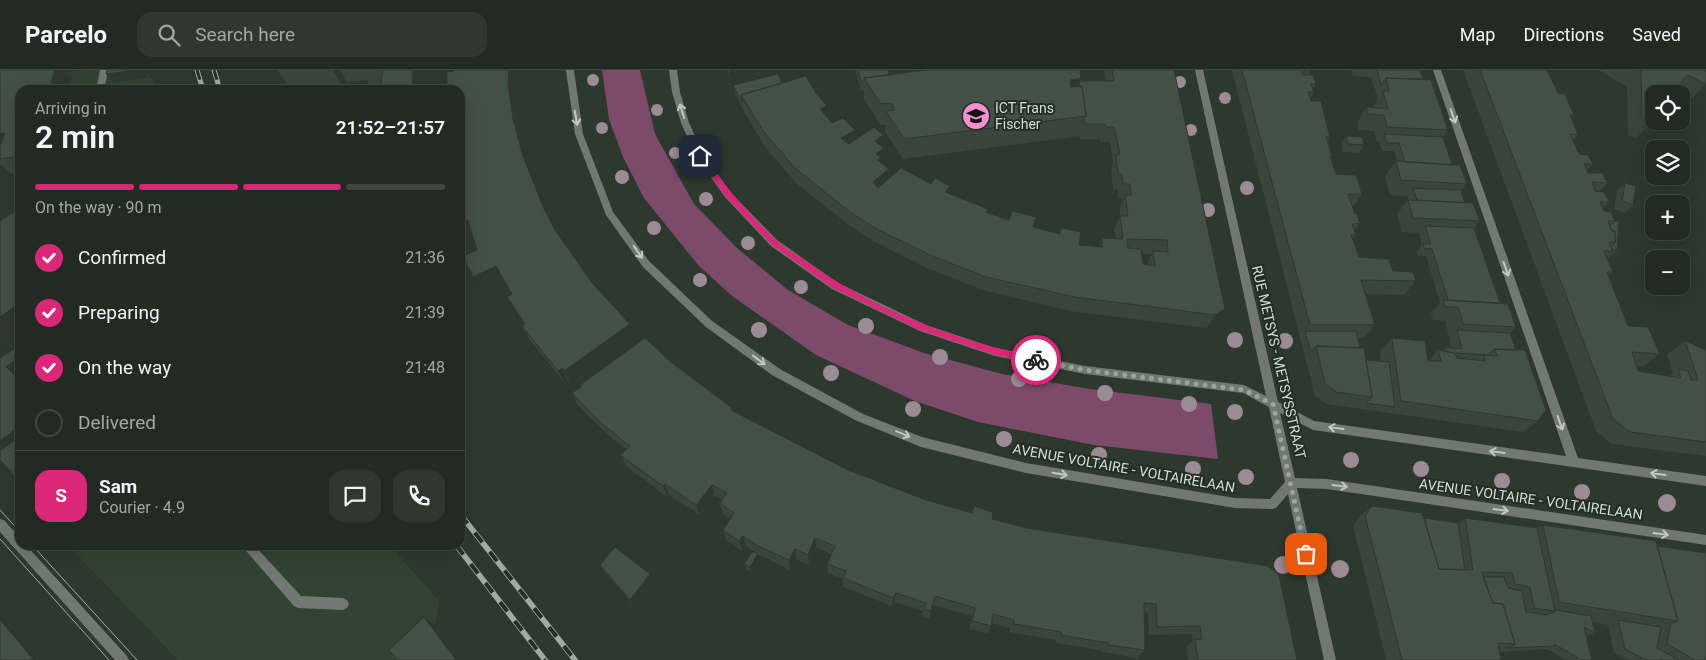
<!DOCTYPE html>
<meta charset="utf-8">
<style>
body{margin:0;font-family:Roboto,sans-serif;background:#2e3730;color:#f1f3f6;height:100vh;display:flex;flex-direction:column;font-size:19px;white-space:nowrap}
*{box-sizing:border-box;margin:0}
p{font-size:16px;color:#a2a7a6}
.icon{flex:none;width:28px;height:28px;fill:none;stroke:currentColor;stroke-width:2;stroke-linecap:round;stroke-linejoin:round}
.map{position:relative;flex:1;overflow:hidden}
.sheet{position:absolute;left:15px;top:15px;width:450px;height:465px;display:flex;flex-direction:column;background:#222b23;border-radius:15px;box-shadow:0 5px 20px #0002,0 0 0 1px #3f4741}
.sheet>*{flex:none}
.buttons{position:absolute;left:1645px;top:15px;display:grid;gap:10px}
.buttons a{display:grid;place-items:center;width:45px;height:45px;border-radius:10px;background:#222b23;box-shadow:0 5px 20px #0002,0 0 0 1px #3f4741;font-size:25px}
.pin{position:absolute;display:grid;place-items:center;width:42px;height:42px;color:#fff;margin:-21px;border-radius:10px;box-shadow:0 2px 8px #0006}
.courier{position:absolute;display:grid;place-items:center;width:50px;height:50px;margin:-25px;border:4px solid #db2777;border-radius:50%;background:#fff;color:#222;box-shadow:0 1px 6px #0007}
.headline em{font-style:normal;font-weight:600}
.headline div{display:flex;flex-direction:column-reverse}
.headline{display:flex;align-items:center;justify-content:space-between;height:85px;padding:0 20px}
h1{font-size:32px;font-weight:600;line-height:38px}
.bar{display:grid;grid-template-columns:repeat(4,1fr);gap:8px 5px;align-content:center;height:60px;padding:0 20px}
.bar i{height:6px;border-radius:4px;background:#3f4741}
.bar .selected{background:#db2777}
.bar p{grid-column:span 4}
.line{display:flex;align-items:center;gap:12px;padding:0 20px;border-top:1px solid #3f4741}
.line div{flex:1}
.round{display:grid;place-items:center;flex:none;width:52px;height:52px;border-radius:15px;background:#2e3730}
ol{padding:0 20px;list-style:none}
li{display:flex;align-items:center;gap:15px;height:55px}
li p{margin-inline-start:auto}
li .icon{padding:5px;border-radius:50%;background:#db2777;color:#fff;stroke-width:4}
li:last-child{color:#a2a7a6}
li i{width:28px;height:28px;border:2px solid #3f4741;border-radius:50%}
header{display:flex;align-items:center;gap:30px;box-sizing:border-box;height:70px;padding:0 25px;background:#222b23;border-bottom:1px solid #3f4741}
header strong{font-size:24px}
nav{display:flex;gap:28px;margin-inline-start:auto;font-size:18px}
.search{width:350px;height:45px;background:#2e3730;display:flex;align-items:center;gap:12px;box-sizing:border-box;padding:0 18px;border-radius:15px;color:#a2a7a6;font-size:19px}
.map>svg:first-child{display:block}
.built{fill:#324334}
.green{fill:#7c4b6a}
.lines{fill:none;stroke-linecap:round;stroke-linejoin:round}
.lane{fill:#717771;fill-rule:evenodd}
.street{fill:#717771;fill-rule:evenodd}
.tram{stroke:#a2aaa3;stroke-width:1}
.rail-far1-casing{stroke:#a2aaa3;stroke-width:5}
.rail-casing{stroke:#a2aaa3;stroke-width:5.5}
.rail-far1{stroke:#232f25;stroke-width:3;stroke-dasharray:10;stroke-linecap:butt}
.rail{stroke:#232f25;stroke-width:4;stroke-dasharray:12;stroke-linecap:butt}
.tree{fill:#9b8c93}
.wall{fill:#3a453b;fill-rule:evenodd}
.shaded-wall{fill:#2f3830}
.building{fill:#435045;stroke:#2f3830;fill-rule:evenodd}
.oneway{stroke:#c2c9c3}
.route{fill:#db2777}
.done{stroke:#9ba49c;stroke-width:5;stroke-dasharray:0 9}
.labels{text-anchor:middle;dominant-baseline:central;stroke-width:4;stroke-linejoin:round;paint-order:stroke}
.poi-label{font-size:14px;fill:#d6ddd7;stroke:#232f25;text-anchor:start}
.street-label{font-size:14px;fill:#d6ddd7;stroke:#232f25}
</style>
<header>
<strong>Parcelo</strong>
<div class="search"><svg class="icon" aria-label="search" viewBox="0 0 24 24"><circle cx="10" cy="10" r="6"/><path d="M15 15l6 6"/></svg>Search here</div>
<nav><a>Map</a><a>Directions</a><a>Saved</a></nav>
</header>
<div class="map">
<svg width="1706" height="590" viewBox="0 0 1706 590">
<rect width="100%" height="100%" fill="#2d392f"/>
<!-- built -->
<path class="built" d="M85 0H144L161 20H41L47 5Z
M68 475H398L393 479 440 532 435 555 400 590H178Z"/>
<!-- green -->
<path class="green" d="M602 0H640L655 64 694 134 737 178 788 220 848 255 924 283 1002 304 1090 319 1211 334 1218 389 1094 375 978 352 915 331 816 285 732 226 699 196 644 128 623 87 609 49Z"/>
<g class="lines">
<!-- lane -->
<path class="lane" d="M100 0H108L104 20H96Z
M241 475H254L301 526 343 528 347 530 349 534 347 538 343 540 298 538 294 536Z"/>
<!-- street -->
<path class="street" d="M566 0H574L583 64 613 142 649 191 712 251 780 299 863 344 922 367 1026 393 1235 428 1270 429 1285 412 1269 337 1243 323 1085 304 995 286 920 261 832 219 771 176 725 127 697 88 681 53 672 22 669 0H677L680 22 689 53 704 85 731 123 777 170 838 213 926 255 995 278 1085 296 1244 315 1266 326 1195 0H1203L1278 332 1314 351 1566 386 1433 0H1441L1578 388 1706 406V416L1313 360 1280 343 1295 408 1327 409 1706 465V475L1327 419 1297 418 1336 590H1324L1288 424 1276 438 1272 439 1235 438 1026 403 921 377 855 350 772 305 706 257 643 197 606 145 575 64Z
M0 449 4 450 20 468V475H26L127 586 129 590H115L0 462Z"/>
<!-- tram -->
<path class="tram" d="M0 440 20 462
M0 469 109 590
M32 475 137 590"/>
<!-- rail-far1 casing -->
<g class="rail-far1-casing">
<path id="rail-far1" d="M197 0 203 20
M214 0 220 20"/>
</g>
<!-- rail casing -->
<g class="rail-casing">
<path id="rail" d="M460 444 575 590
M456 475 545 590"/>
</g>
<!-- rail-far1 -->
<use href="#rail-far1" class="rail-far1"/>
<!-- rail -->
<use href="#rail" class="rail"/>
</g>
<!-- trees -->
<g class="tree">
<circle cx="593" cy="10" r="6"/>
<circle cx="1180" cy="12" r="6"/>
<circle cx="1225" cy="28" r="6"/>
<circle cx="657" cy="40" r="6"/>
<circle cx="602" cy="58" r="6"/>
<circle cx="1191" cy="60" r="6"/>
<circle cx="675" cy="83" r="6"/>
<circle cx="622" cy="107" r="7"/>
<circle cx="1247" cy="118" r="7"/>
<circle cx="706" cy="129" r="7"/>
<circle cx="1208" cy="140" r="7"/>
<circle cx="654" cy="158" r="7"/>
<circle cx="748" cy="173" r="7"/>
<circle cx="700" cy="210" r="7"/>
<circle cx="801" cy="217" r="7"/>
<circle cx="866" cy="256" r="8"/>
<circle cx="759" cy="260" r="8"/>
<circle cx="1235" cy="270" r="8"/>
<circle cx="1285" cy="271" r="8"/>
<circle cx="940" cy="287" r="8"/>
<circle cx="831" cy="303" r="8"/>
<circle cx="1019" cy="309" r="8"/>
<circle cx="1105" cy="323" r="8"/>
<circle cx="1189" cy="334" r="8"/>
<circle cx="913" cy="339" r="8"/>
<circle cx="1235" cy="342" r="8"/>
<circle cx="1004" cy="369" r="8"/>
<circle cx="1099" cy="385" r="8"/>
<circle cx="1351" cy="390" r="8"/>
<circle cx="1193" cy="399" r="8"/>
<circle cx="1421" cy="399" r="8"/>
<circle cx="1246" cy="407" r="8"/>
<circle cx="1502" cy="411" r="8"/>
<circle cx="1582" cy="422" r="8"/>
<circle cx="1667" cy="433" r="9"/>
<circle cx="1283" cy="495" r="9"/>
<circle cx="1340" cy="499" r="9"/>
</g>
<!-- wall -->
<path class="wall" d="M0 0H64L72 8 20 20V103L11 104 0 111Z
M277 0H427L381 13 370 15 367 10 347 12 346 20H291Z
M727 0H770L730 10Z
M855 0H888L889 5 1081 8 1080 11H1106L1104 0H1174L1217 252 1207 258 1070 241 983 220 929 199 875 172 850 156 796 113 765 77 743 40 735 23 733 15 782 13 827 47 832 53 855 60V70L883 77 884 93 882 94 889 99V109L931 114 950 116 949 124 988 139 987 143 1009 150 1036 147 1034 157 1059 164 1061 158 1079 175 1099 177 1102 168 1116 169 1114 160 1120 146V139L1123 129 1118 128 1117 119H1113L1111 100 1113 92 1110 72H1100V69H1080V66L903 89 885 62 886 55H881L864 29V20H861ZM1141 184H1152L1147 195 1143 194Z
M1232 0H1311L1308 5 1316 14 1313 19 1314 22 1310 29 1311 31 1330 67 1328 71 1332 86 1331 88 1336 104 1362 124 1352 138 1355 144 1360 153 1354 161 1356 165 1353 169 1359 187 1393 201 1416 211 1404 225 1365 224 1375 255 1364 268H1358L1360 278 1366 289 1381 291 1380 281 1392 268 1428 291 1438 280 1442 281 1446 277 1452 278 1445 251 1433 250 1431 243 1440 233 1426 186H1418L1417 182 1422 175 1419 163 1402 162 1397 144 1408 130V126L1390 125 1385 106 1396 91 1397 92 1394 81H1382L1379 72H1377L1374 61 1359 60 1357 53 1366 37 1374 38 1373 36 1378 29 1371 7 1353 6 1351 0H1420L1423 9 1448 60 1443 67 1452 95 1467 114 1461 120 1465 133 1480 151 1474 158 1500 233 1516 257 1510 263 1538 351 1523 362 1326 334 1315 326Z
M1463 0H1547L1558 23 1574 45 1571 48 1578 65 1573 71 1579 84 1593 94 1587 100 1588 103 1607 113 1599 122 1609 132 1603 138 1604 141 1615 151 1617 180 1609 188H1607L1613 202 1608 206 1628 256 1660 284 1643 296H1637L1638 301 1668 306 1673 303 1667 284 1685 271 1706 280V386L1612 374 1596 361Z
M1599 0H1706V19L1690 30 1687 28 1654 51H1660L1635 69 1628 65 1627 17Z
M454 1 514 28 519 64 529 101 545 141 555 160 593 214 635 267 571 314 568 311 565 313 529 269 522 256 524 254 515 240 507 227 512 224 504 210 481 220 477 180 472 165 468 167 461 152Z
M1346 66 1364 75 1359 83 1343 82 1341 74Z
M1625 113 1633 135 1625 143 1614 139 1617 120Z
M671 292 733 341 848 400 926 430 992 449 1297 590H1188L1186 577 1193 571 1192 564 1149 565 1148 543 1144 542 1145 580 1137 588 1102 582 1101 580 1056 573V570L1009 562 1010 558 992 553 988 564 969 559 972 546 933 535 929 549 922 547 923 541 895 532 892 536 843 517V509L828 503 827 494 832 484 816 478 809 495 796 489 790 500 758 484 759 489 751 502 746 499 744 494 756 483 746 476 742 481 726 470 723 460 730 449 723 444 720 433 722 430 715 426 700 445 669 425 667 427 626 396 620 385 626 380 606 363 578 336 572 323 580 317V315Z
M1372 436 1424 448 1458 453 1465 448 1537 458 1543 455 1657 476 1706 590H1628L1614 583 1608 555 1593 552 1595 563 1586 566 1592 590H1566L1547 579 1500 582 1501 590H1386L1353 456 1360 446Z
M600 495 653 509 633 535 603 500Z"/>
<!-- shaded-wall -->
<path class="shaded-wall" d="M55 0H64L72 8 68 20H48Z
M137 0H144L148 8 113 12 106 4Z
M333 0H340L347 12 346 20H345Z
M413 0H427L426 20H390Z
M509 0H515L514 28 519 64 529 101 523 86 513 49 508 13Z
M729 0H770L730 10Z
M1081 8 1075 29 1065 31 1070 10Z
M1706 14V19L1690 30Z
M827 36V52L820 39Z
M1654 51H1660L1635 69 1650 54Z
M12 56 0 89V58Z
M855 60V75L841 83V68Z
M883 65V79L884 78V93L881 96 880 102 876 85 875 71Z
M0 94 11 104 0 111Z
M889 99 888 114 873 127V112Z
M950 116 948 130 945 122Z
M468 150 475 164 468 167 461 152Z
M496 196 504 210 481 220 473 207Z
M20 233V268L0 282V247Z
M1225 239 1217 252 1207 258 1215 245Z
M630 254 635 267 571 314 564 301Z
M0 283 10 294 20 287V309L0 292Z
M562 298 568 311 565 313 558 301Z
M20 356V391L0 388V371Z
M20 402V408L15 406Z
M665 414 669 425 667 427 663 416Z
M712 415 715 426 700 445 696 435Z
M743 466 746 476 742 481 739 471Z
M815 468 816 478 809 495 808 485Z
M795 479 796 489 790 500 789 490Z
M758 484 759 489 751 502 750 497Z
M650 504 653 509 633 535 630 530Z
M896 523 895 532 892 536 893 528Z
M0 542 12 546 49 590H34L0 550Z
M424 547 435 555 461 590H456Z"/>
<!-- building -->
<path class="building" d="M0 0H55L48 20H20V86L0 89V76L5 63H0Z
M107 0H137L106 4Z
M383 0H413L412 17 390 20H380Z
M454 0H509L508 13 513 49 523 86 544 139 555 160 593 214 630 254 564 301 562 298 558 301 522 256 525 254 507 227 512 224 496 196 473 207 463 186 477 180 468 150 461 152 460 151V20H447V2L454 1Z
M858 0H888L889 5 864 8V11L861 12Z
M927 0H1080L1081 8 1070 10 1071 17 1082 16 1086 46 904 69 886 41 894 40 892 33 881 34 864 8Z
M1112 0H1174L1225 239 1215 245 1075 227 986 207 930 185 875 158 850 142 795 98 764 62 741 25 806 6 816 23 827 36 820 39 832 53 843 48 855 60 841 68 849 74 874 57 883 65 875 71 884 78 876 84 881 88 877 90 889 99 873 112 878 118 901 98 931 114 935 108 950 116 945 122 988 139 986 142 1009 150 1012 141 1036 147 1033 157 1060 164 1061 158 1081 162 1079 175 1102 177V168L1123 169 1120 146H1128L1125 125H1131L1130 114H1123L1122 104H1118L1116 85 1120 84 1114 57H1105L1104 54H1085L1084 51 1086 46 1082 16H1080L1079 13 1080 11H1114ZM1127 169 1167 170 1168 182 1153 181 1155 196 1143 194 1141 179 1128 178Z
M1242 0H1301L1303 5H1313L1316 14H1311L1314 22H1308L1311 31H1321L1330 67H1326L1332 86H1330L1336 104 1356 105 1362 124H1348L1355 144H1357L1360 153 1352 154 1356 165H1351L1359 187 1389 189 1393 201 1413 202 1416 211 1361 210 1375 255H1310Z
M1377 0H1420L1423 9 1386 8 1381 15Z
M1480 0H1547L1558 23 1565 24 1574 45H1570L1578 65 1570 64 1579 84 1588 85 1593 94H1584L1588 103H1603L1607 113 1592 112 1595 121 1604 122 1609 132H1600L1604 141 1611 142 1615 151H1608L1612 161H1615V173L1609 172 1613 181H1604L1613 202H1607L1628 256 1648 257 1660 284 1632 282 1638 301 1681 308 1678 299 1688 301 1691 310H1698L1685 271 1706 280V372L1630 362 1613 349Z
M1639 0H1706V14L1688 5 1673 20 1681 24H1654V51L1650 54 1642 49 1641 1Z
M778 4 782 13 741 25 742 32 733 15Z
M1386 8 1431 10 1448 60 1387 57 1384 45 1368 44 1366 37 1388 39 1383 21H1389Z
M1681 24 1688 27 1681 32Z
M1384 64 1443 67 1452 95 1405 92 1399 73H1387Z
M1346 66 1362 67 1364 75 1348 74Z
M1396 91 1460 95 1467 114 1401 110Z
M1625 113 1636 116 1633 135 1622 131Z
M1413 118 1461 120 1465 133 1417 130Z
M1408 130 1473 133 1480 151 1413 148Z
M20 138V233L0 247V151Z
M1615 151H1619L1617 180H1612L1611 177 1615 173V161H1612L1610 156Z
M1425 156 1474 158 1500 233 1448 230 1432 179 1424 178 1423 174H1431Z
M1443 230 1508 234 1516 257 1463 254 1458 237H1445Z
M1457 260 1510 263 1516 280 1494 279 1488 285 1455 283 1447 282 1446 277 1462 279Z
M1305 261H1356L1360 278 1316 276 1311 282Z
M645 268 671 292 732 338 731 340 848 400 926 430 972 443 974 436 993 442 992 449 1027 458 1268 496 1279 505 1297 590H1198L1195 569 1202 570 1200 556 1157 557 1156 534 1144 533 1145 580 1108 575V573L1061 565V562L1014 554V550L993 544 991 556 972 551 975 538 935 526 931 541 924 539 926 533 896 523 893 528 843 508 846 501 827 494 835 476 815 468 808 485 795 479 789 490 758 476 743 466 739 471 723 460 734 443 720 433 727 423 712 415 696 435 665 414 663 416 620 385 630 376 600 352 572 323 581 317 580 315Z
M1392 268 1425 271 1428 291H1441L1438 280 1455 283 1457 288 1485 291 1484 285 1498 286 1494 279 1525 280 1546 340 1538 351 1401 331Z
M1316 276 1364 278 1372 327 1336 322 1325 313Z
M14 279 20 285V287L6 297 17 307 20 305V356L0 371V288Z
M1366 290 1389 292 1395 337 1366 333 1372 327Z
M20 366V402L15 406 0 390V381Z
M1372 436 1422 443 1439 499 1473 500 1465 448 1537 458 1555 541 1534 538 1530 517 1515 514 1512 503 1482 502 1493 533 1503 534 1515 574 1498 573 1501 590H1402L1365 446Z
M1424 448 1458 453 1465 500 1439 499Z
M1543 455 1656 471 1678 551 1559 532Z
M1657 476 1706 483V590H1695L1667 574 1671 553 1678 551Z
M615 477 650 504 630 530 600 495Z
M753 481 758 484 750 497 744 494Z
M1483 507H1504L1508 518 1522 521 1526 542 1547 545 1555 541V540L1591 546 1595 563 1584 557 1592 590H1582L1554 574 1555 576 1507 578 1515 574 1503 534 1493 533Z
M424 547 456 590H398L389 580Z
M0 550 34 590H0Z
M1618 550 1661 557 1657 578 1679 590H1663L1662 589 1659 590H1646L1625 579Z"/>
<!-- one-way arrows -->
<defs><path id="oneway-shaft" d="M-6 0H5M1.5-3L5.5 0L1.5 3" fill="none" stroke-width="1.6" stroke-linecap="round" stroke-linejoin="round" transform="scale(1.25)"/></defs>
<g class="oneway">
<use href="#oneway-shaft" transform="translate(682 41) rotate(-107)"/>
<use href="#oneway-shaft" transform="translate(1453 46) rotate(71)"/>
<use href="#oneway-shaft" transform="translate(576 48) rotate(80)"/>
<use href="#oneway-shaft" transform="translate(638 182) rotate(55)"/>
<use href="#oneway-shaft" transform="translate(1506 199) rotate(71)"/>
<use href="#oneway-shaft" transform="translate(759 290) rotate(36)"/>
<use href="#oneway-shaft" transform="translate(1560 353) rotate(71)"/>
<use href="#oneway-shaft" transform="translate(1336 358) rotate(-172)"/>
<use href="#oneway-shaft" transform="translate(903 364) rotate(22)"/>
<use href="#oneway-shaft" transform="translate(1497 382) rotate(-172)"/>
<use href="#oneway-shaft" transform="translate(1060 404) rotate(10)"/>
<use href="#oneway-shaft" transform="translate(1658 404) rotate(-172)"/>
<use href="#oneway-shaft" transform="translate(1340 416) rotate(8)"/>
<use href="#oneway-shaft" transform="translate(1501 440) rotate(8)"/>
<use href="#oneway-shaft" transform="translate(1661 464) rotate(8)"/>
</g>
<!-- route -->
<path class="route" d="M700 83 702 84C724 115 748 144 776 170 785 178 797 185 807 192 875 240 954 270 1036 287L1040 290 1039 293 995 285 920 260 833 218 772 175 726 127 697 87V84Z"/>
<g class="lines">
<!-- done -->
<path class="done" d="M1036 290 1085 300 1244 320 1273 334 1306 484"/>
</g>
<!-- icons -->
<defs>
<g id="school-disc" transform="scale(1.4375)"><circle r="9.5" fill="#f690d1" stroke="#232f25"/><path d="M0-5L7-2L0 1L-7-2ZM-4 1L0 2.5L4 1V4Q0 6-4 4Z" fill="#111"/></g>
</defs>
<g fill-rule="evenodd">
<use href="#school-disc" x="976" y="46"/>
</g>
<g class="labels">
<!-- poi labels -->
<g class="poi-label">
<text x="995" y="38">ICT Frans<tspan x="995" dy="16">Fischer</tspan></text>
</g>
<!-- street labels -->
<g class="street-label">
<text transform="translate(1279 292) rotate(77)">RUE METSYS - METSYSSTRAAT</text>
<text transform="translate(1124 398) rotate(10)">AVENUE VOLTAIRE - VOLTAIRELAAN</text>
<text transform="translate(1531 429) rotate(8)">AVENUE VOLTAIRE - VOLTAIRELAAN</text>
</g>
</g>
</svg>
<div class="buttons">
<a><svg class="icon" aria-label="locate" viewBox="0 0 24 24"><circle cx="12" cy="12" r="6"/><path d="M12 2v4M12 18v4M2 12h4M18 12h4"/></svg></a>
<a><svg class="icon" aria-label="layers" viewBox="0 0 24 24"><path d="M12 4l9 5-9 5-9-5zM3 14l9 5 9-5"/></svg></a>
<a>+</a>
<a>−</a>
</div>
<div class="pin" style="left:1306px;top:484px;background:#ea580c"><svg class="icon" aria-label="bag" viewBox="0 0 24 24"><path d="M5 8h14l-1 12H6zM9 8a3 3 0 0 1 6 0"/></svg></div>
<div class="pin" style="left:700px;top:86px;background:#1f2937"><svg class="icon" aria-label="home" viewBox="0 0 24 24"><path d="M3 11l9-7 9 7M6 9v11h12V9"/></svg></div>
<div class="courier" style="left:1036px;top:290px"><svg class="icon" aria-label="bike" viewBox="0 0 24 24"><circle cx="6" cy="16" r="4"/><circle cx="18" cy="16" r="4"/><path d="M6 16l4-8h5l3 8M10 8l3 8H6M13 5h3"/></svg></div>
<section class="sheet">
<div class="headline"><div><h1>2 min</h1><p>Arriving in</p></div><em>21:52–21:57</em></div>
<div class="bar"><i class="selected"></i><i class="selected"></i><i class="selected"></i><i></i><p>On the way · 90 m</p></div>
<ol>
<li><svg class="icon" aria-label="check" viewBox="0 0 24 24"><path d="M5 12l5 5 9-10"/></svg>Confirmed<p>21:36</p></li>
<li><svg class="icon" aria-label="check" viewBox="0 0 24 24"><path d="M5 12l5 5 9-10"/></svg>Preparing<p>21:39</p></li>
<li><svg class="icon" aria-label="check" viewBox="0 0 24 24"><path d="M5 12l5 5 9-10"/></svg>On the way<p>21:48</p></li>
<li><i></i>Delivered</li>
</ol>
<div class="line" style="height:90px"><b class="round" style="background:#db2777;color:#fff">S</b><div><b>Sam</b><p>Courier · 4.9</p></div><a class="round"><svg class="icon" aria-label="chat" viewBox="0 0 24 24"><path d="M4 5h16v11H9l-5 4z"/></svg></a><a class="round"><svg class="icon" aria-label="phone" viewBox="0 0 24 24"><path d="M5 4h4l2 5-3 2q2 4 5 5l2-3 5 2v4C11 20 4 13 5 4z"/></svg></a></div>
</section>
</div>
